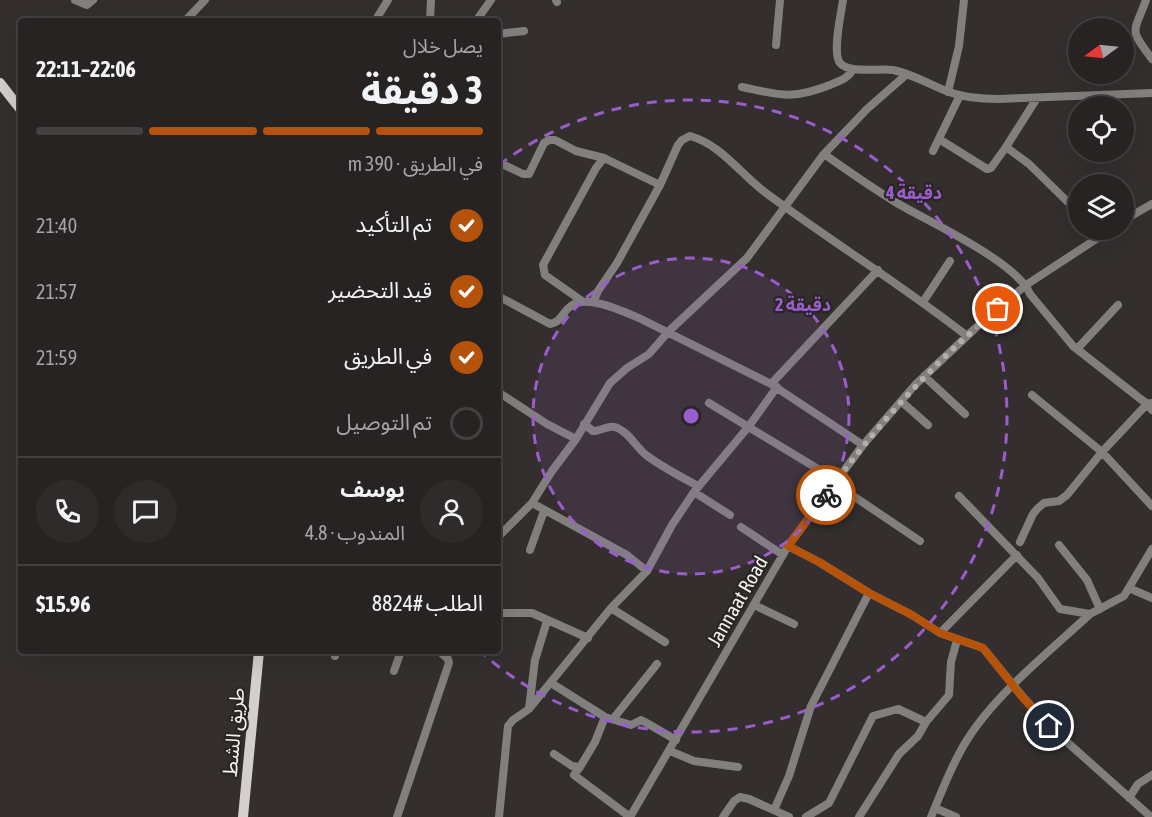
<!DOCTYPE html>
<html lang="ar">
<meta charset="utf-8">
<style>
body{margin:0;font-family:"Asap Condensed","Noto Sans Arabic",sans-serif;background:#2f2b2a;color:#f1f3f6;direction:rtl;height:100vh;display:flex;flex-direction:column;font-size:22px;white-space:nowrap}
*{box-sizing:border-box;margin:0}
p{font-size:20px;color:#a4a4a5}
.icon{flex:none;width:33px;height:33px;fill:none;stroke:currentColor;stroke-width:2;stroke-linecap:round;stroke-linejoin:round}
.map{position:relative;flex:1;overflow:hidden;direction:ltr}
.drawer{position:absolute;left:18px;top:18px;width:483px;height:636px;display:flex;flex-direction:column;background:#272322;border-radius:6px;box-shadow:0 6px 24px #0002,0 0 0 2px #434040;direction:rtl}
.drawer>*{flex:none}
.needle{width:39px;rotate:255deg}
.tools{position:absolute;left:1068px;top:18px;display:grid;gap:12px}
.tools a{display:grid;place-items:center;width:66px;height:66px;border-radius:50%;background:#272322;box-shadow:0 6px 24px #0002,0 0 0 2px #434040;font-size:30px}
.pin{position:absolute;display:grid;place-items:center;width:51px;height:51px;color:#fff;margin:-26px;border:3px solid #fff;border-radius:50%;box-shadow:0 2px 6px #0007}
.courier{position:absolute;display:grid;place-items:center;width:60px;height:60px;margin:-30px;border:4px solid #b45309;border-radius:50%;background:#fff;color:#222;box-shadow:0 2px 8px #0007}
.overview em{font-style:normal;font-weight:700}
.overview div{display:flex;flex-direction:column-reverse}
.overview{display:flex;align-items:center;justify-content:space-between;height:102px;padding:0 18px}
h1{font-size:39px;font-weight:700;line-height:45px}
.bar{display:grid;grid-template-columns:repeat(4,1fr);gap:9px 6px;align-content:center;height:72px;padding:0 18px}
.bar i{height:8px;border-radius:4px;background:#434040}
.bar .current{background:#b45309}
.bar p{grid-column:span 4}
.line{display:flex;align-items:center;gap:15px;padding:0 18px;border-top:2px solid #434040}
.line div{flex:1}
.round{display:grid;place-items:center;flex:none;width:63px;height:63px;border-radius:32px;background:#2f2b2a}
ol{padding:0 18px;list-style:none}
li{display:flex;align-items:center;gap:18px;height:66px}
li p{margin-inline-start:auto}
li .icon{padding:6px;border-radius:50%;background:#b45309;color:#fff;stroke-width:4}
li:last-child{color:#a4a4a5}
li i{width:33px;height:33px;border:3px solid #434040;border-radius:50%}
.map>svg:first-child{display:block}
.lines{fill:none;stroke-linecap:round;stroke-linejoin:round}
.minor{stroke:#82807f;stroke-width:8}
.major{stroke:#d4cfcd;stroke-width:10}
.done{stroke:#b1aeac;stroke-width:6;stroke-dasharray:0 10.8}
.route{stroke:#b45309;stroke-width:8}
.ring{fill:none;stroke:#995ecb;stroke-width:3;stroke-dasharray:10 8}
.labels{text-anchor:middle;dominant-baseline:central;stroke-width:4.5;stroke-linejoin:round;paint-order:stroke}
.street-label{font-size:20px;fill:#f4f2f0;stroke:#2a2624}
.centre{fill:#995ecb;stroke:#2a2624;stroke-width:3}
.ring-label{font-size:18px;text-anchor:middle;font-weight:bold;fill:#995ecb;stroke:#2a2624;stroke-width:4.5;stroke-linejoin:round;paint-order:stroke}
</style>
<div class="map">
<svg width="1152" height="817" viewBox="0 0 1152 817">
<rect width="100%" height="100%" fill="#342f2e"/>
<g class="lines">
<!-- minor -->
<path class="minor" d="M75 0 87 5 93 0
M556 0 557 2
M843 0C841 14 832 53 840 63 849 74 879 68 893 70 913 74 930 85 949 92 965 98 982 99 998 99L1152 93
M1146 0C1133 35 1129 28 1152 59
M185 21 205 0
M375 21 388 0
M430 21 431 0
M476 21 491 0
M498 34 524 31
M776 45 780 0
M742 87C780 95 792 100 830 85 839 81 848 79 853 69
M948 92 959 46 964 0
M1037 98 1006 147 1029 164 1078 212
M939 139 987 169 991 168 1006 147
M933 151 960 95
M824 154C848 171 872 188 897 203 929 222 1017 262 1030 294L1073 346 1147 404 1152 410
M498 162 523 174H529L544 143 549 140H555L576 151 604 158
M1124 220 1152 204
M498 296 550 324C562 322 562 312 571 306 587 294 622 311 639 318L771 384 863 445
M582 301 545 275 543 265 596 168 604 158 660 185
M593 302 598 291 617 263 660 185 678 145 682 140 690 136C722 145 740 174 766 193 832 242 902 285 967 336
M923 302 950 261
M1077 349 1118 305
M924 376 965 414
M771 384 878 270
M498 392 547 424 576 439
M1032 395 1102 452 1152 506
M902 402 928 425
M709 403 818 469 834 483 920 541
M584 424 593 431C601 431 608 425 615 427 628 431 636 447 646 455 662 467 681 477 698 486
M694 492 730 515
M959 496 1038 578 1060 609 1090 614 1124 596 1152 549
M532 503 627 555 647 571
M741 527 783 555
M498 537 532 503 552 471 576 439 610 383 627 368 649 354 669 331 747 258 824 154 867 109 907 74
M1020 542 1033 514 1038 508 1044 503 1059 501 1067 495 1102 452 1147 404 1152 403
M1059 545 1087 580 1100 609
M788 546 819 562 869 593 912 615 940 633 983 648 1023 697 1049 726 1151 817
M530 550 544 511
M1129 588 1152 598
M754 605 794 624
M611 608 665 642
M498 613H532L588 638
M940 633 1017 555
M335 656 336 651
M394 671 401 651
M551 683 605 717 631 725 641 720 645 722 676 740
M529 708 535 660 547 621
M613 719 657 664
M670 751 694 761 738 767
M554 754 572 766 580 767 595 742 605 717
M580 767 574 775 630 817
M1129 798 1138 784 1152 775
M935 808 956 817
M774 810 789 776 811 706 869 593
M397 817 449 663 448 659 439 651
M499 817 508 726 513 720 529 709 611 608 647 571 672 525 694 492 749 426 777 387
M630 817 788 546 863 445 915 385 983 321 1026 285 1110 230
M723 817 734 801 740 797 749 799 789 817
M806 817 829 803 873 716 898 709 926 722
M859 817 899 754 918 736 926 722 949 695 951 662 957 640
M931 817C940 796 948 774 959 754 986 701 1047 654 1090 614"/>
<!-- major -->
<path class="major" d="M0 83 21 110
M243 817 259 651"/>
</g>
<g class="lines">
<!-- done -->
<path class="done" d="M826 495C876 426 932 364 998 309"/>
<!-- route -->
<path class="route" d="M826 495 788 546 819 562 869 593 912 615 940 633 983 648 1023 698 1049 726"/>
</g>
<!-- distance rings -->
<circle cx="691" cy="416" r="158" fill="#995ecb" fill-opacity=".12"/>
<g class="ring">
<circle cx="691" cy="416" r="158"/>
<path d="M499 165A316 316 0 1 1 482 653"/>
</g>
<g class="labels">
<!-- street labels -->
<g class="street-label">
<text transform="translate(737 601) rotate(-60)">Jannaat Road</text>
<text transform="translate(233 732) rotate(-85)">طريق الشط</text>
</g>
</g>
<circle cx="691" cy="416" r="9" class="centre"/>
<g class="ring-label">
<text x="914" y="199">4 دقيقة</text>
<text x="803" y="311">2 دقيقة</text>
</g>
</svg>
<div class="tools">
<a><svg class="needle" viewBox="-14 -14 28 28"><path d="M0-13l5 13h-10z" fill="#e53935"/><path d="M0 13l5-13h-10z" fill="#a4a4a5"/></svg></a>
<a><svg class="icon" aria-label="locate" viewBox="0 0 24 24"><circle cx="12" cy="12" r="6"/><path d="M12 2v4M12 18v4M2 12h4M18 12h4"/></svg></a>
<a><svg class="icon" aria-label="layers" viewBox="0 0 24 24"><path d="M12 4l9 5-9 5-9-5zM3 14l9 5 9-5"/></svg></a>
</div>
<div class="pin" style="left:998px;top:309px;background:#ea580c"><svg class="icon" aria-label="bag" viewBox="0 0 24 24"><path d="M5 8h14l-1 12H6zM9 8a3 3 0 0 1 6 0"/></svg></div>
<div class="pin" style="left:1049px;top:726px;background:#1f2937"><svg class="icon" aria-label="home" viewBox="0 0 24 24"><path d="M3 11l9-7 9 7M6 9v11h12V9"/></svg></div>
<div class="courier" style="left:826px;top:495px"><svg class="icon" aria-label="bike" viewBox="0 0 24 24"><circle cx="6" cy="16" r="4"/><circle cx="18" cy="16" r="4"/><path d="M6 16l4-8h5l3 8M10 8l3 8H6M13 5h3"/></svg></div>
<section class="drawer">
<div class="overview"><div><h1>3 دقيقة</h1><p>يصل خلال</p></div><em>22:06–22:11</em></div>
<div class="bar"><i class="current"></i><i class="current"></i><i class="current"></i><i></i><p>في الطريق · 390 m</p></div>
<ol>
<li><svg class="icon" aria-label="check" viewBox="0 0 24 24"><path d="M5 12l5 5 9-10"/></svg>تم التأكيد<p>21:40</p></li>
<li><svg class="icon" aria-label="check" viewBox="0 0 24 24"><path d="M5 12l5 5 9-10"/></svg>قيد التحضير<p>21:57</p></li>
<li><svg class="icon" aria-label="check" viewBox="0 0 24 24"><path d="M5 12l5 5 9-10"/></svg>في الطريق<p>21:59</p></li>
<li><i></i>تم التوصيل</li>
</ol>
<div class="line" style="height:108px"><a class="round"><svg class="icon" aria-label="person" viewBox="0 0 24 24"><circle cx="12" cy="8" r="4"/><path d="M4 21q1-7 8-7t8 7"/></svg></a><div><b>يوسف</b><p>المندوب · 4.8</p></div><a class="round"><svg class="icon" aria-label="chat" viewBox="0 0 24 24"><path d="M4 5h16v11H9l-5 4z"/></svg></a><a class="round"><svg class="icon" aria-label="phone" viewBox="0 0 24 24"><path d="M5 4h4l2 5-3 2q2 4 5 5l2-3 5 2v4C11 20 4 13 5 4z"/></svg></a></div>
<div class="line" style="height:78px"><div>الطلب #8824</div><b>$15.96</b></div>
</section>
</div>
